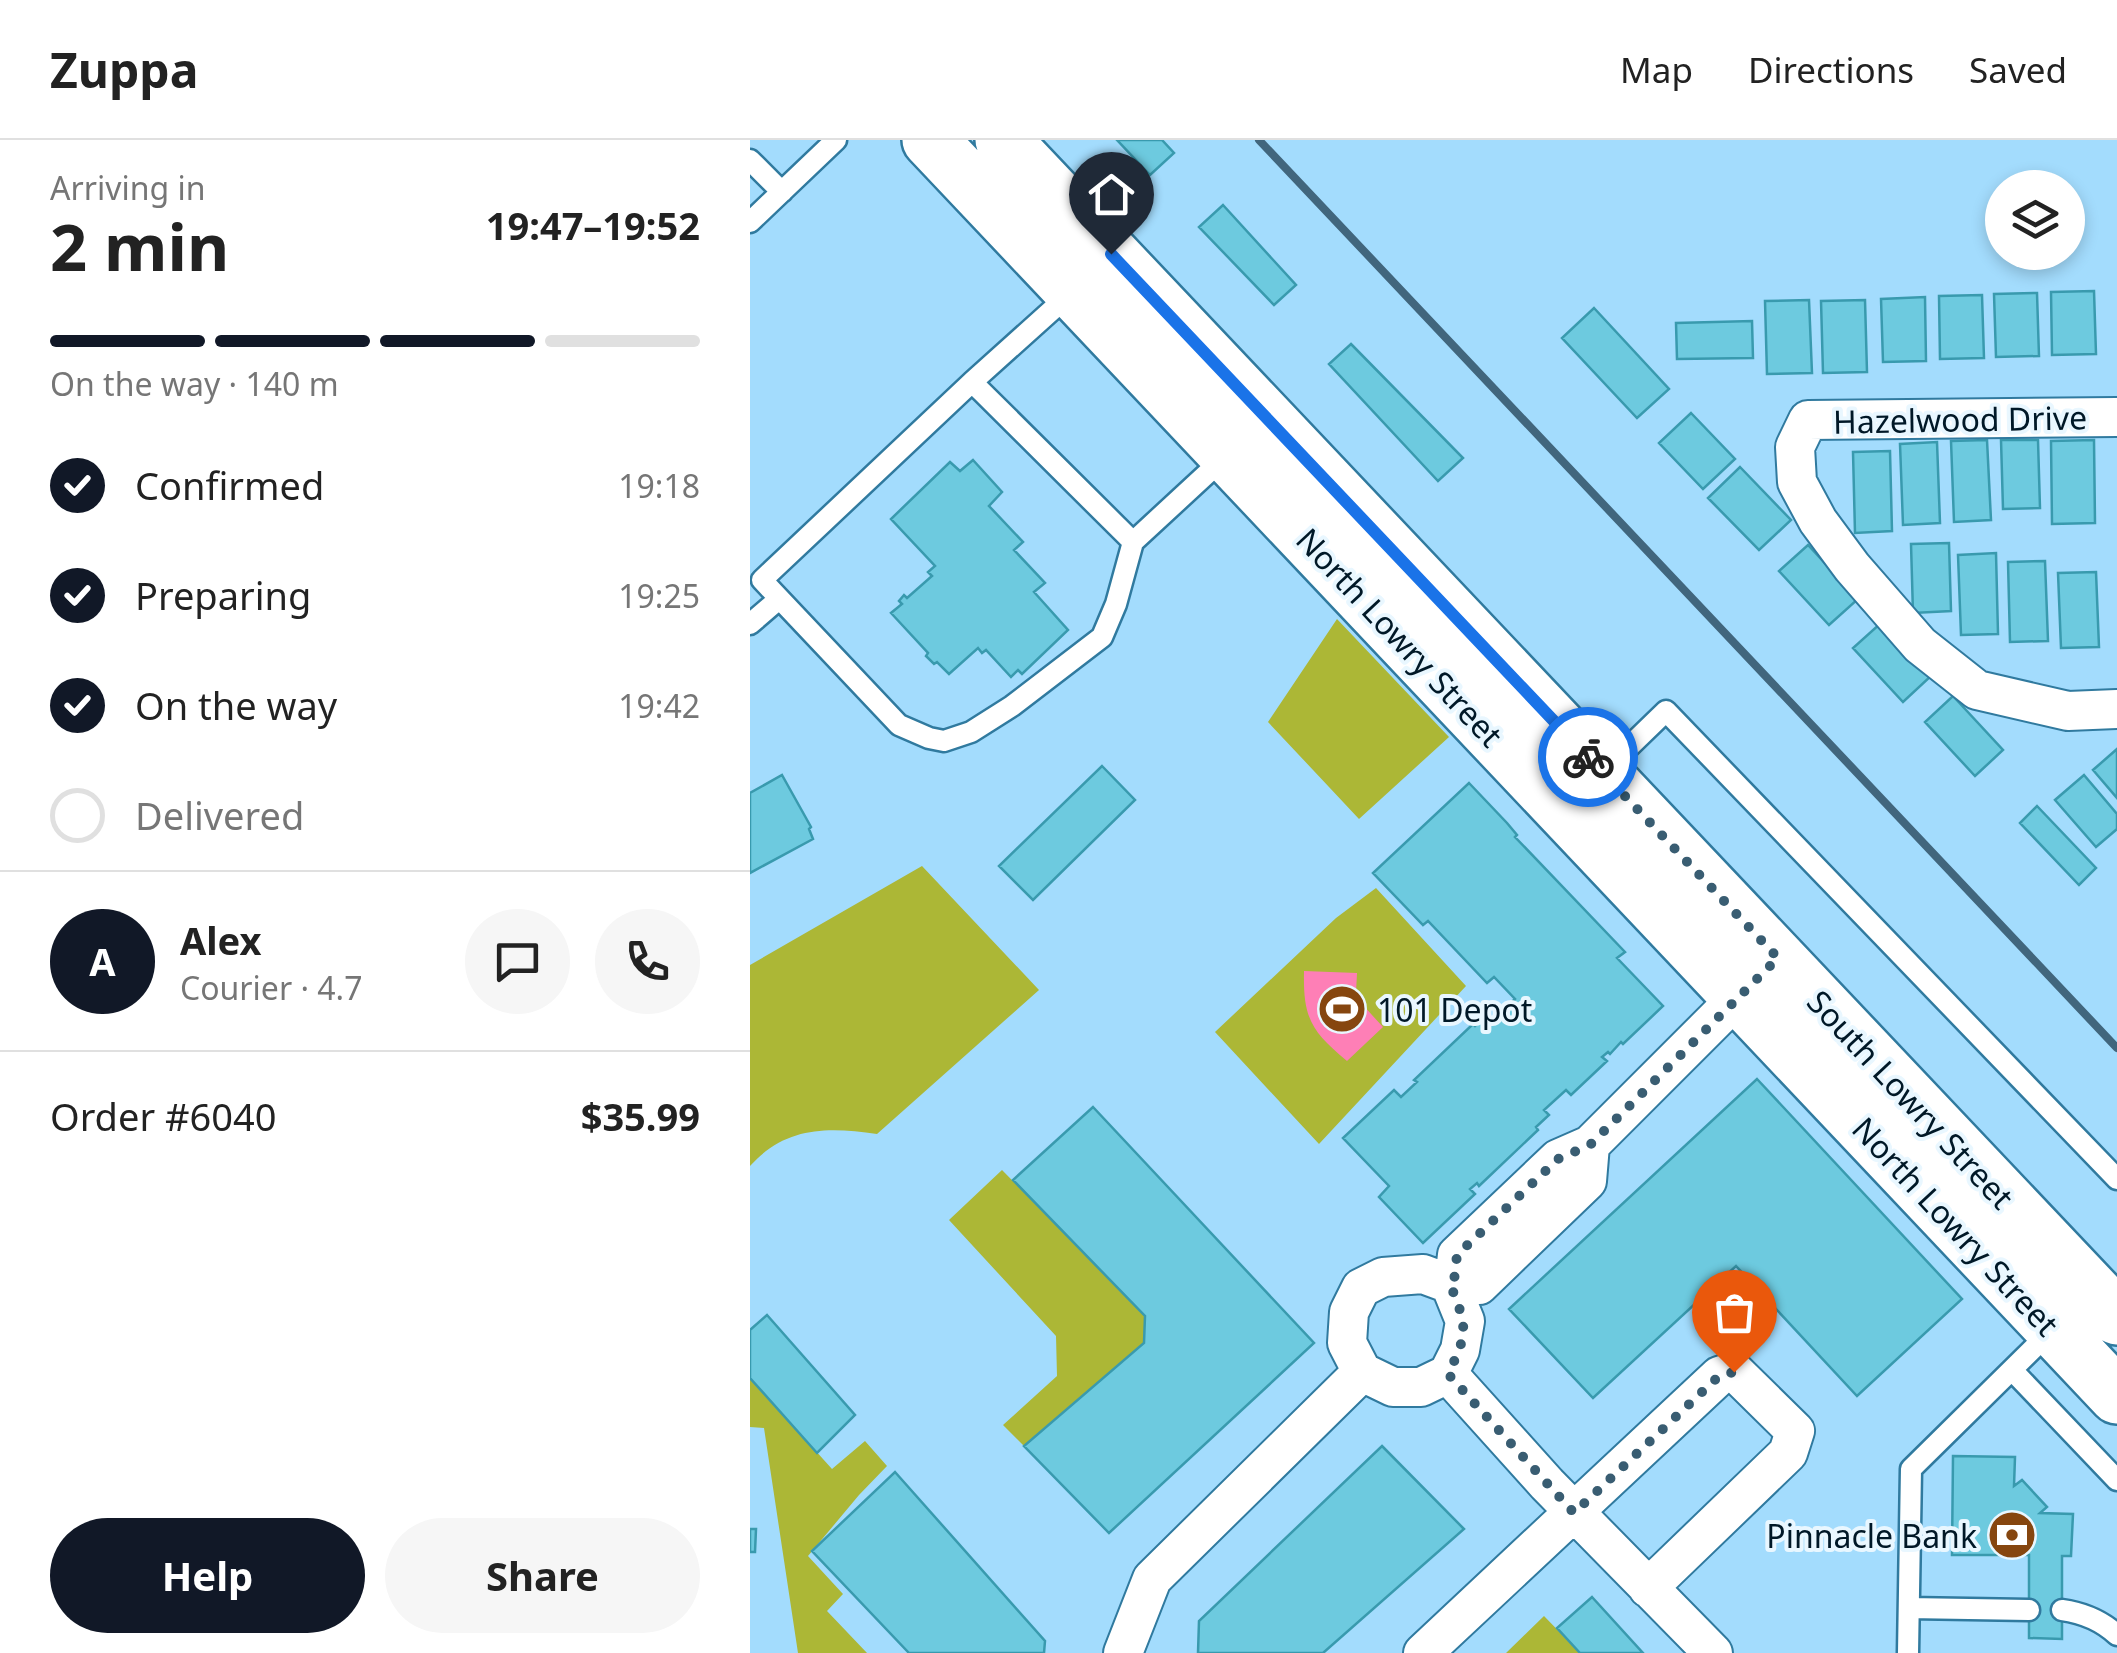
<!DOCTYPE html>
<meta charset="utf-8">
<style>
body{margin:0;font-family:"Noto Sans",sans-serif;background:#f6f6f6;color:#222;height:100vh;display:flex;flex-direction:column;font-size:38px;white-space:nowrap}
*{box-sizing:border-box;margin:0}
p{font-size:32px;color:#767676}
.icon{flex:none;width:55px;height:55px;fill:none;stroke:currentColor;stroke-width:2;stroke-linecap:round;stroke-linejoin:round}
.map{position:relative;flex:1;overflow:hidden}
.drawer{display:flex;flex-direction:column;background:#fff;width:750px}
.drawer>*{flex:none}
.tools{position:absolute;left:1235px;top:30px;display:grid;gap:20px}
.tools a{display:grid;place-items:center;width:100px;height:100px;border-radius:50%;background:#fff;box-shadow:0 5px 15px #0003;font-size:50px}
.pin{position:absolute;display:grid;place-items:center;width:85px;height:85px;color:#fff;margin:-102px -42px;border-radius:50% 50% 50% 0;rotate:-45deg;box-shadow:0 0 10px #0007}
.pin .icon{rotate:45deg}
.courier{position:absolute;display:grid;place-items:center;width:100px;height:100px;margin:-50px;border:8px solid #1a73e8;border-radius:50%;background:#fff;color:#222;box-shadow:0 2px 12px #0007}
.headline em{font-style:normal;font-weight:700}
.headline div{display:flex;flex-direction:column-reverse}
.headline{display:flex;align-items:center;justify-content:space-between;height:170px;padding:0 50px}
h1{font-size:65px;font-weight:700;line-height:75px}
.bar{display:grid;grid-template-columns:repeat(4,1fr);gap:15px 10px;align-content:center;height:120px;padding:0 50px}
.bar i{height:12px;border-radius:8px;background:#e0e0e0}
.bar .active{background:#111827}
.bar p{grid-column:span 4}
.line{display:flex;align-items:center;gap:25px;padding:0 50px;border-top:2px solid #e0e0e0}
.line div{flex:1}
.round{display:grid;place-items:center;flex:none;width:105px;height:105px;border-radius:52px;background:#f6f6f6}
ol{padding:0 50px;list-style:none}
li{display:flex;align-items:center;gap:30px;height:110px}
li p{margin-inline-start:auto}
li .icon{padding:10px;border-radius:50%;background:#111827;color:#fff;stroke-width:4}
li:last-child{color:#767676}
li i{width:55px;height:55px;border:5px solid #e0e0e0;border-radius:50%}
.button{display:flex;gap:20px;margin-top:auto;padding:20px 50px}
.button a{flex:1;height:115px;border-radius:60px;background:#111827;color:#fff;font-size:40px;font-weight:700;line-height:115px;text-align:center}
.button a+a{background:#f6f6f6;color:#222}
header{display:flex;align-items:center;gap:60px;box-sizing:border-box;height:140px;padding:0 50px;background:#fff;border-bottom:2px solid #e0e0e0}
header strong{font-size:48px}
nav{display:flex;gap:55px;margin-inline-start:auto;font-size:35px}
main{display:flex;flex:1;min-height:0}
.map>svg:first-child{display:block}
.green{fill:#acb736}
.water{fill:#fe7fb6}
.building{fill:#6dcadf;stroke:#399aae;stroke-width:2.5}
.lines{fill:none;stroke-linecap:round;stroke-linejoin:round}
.service-casing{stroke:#307a9f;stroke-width:25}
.minor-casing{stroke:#307a9f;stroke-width:42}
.primary-casing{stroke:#307a9f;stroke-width:60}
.service{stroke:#fff;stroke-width:20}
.minor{stroke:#fff;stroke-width:38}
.primary{stroke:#fff;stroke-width:55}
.rail{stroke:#41667d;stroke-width:8}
.done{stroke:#395d72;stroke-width:10;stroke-dasharray:0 18}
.route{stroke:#1a73e8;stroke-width:12}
.labels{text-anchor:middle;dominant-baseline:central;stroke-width:8;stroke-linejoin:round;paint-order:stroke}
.street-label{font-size:32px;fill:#001827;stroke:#e9f7ff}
.poi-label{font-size:32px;fill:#001827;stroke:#e9f7ff;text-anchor:start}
</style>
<header>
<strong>Zuppa</strong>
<nav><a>Map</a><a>Directions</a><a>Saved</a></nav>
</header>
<main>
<section class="drawer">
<div class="headline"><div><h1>2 min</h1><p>Arriving in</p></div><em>19:47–19:52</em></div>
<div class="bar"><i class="active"></i><i class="active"></i><i class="active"></i><i></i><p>On the way · 140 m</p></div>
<ol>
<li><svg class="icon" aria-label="check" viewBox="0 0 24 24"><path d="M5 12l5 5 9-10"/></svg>Confirmed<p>19:18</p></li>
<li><svg class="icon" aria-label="check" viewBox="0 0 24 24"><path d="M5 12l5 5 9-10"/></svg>Preparing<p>19:25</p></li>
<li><svg class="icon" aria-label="check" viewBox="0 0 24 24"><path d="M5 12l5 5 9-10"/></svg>On the way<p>19:42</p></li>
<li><i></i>Delivered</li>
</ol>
<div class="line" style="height:180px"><b class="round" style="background:#111827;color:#fff">A</b><div><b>Alex</b><p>Courier · 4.7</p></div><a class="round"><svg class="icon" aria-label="chat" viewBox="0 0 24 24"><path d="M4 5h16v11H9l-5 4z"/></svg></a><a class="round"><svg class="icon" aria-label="phone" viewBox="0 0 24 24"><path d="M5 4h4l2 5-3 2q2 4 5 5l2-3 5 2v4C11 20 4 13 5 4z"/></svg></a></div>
<div class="line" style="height:130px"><div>Order #6040</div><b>$35.99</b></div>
<div class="button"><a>Help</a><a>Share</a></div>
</section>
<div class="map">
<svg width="1367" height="1513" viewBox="0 0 1367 1513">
<rect width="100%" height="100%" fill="#a3dcfd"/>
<!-- green -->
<path class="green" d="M587 479 699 597 609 679 518 582Z
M172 726 289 850 127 994C78 987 36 986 0 1026V825Z
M626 748 716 846 569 1004 465 892 586 778Z
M252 1030 395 1176 394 1203 274 1306 253 1285 307 1236 306 1196 199 1080Z
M0 1238 82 1329 115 1301 137 1326 109 1355 58 1416 93 1454 77 1471 117 1513H48L14 1288 0 1287Z
M794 1476 830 1513H756Z"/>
<!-- water -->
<path class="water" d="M554 831 607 833 606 853 611 854V863L633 887 597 921C561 891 553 878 554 831Z"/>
<!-- building -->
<path class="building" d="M367 0H412L424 13 400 35Z
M473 65 546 145 524 165 449 87Z
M1344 151 1346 214 1302 215 1301 152Z
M1287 153 1289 216 1246 217 1244 154Z
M1232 155 1234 218 1190 219 1189 156Z
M1175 157 1176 221 1133 222 1131 159Z
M1059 160 1062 233 1017 234 1015 161Z
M1115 160 1117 232 1073 233 1071 161Z
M844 168 919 249 887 278 812 198Z
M1002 181 1003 218 927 219 926 183Z
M601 204 713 318 688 341 579 224Z
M941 273 985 319 953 349 909 303Z
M1237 300 1241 380 1204 382 1201 301Z
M1251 300H1288L1290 368 1253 369Z
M1344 300 1345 383 1302 384 1301 301Z
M1187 302 1190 383 1153 385 1150 304Z
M1140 311 1142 391 1105 393 1103 312Z
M223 320 252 352 239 366 273 402 264 410 295 443 284 452 318 490 272 534 268 530 261 537 236 510 232 513 228 508 199 534 187 522 184 524 176 516 178 513 141 473 152 464 149 461 154 455 157 458 182 436 178 432 185 426 141 379 200 322 210 331Z
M990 327 1041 380 1009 410 958 358Z
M1199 403 1201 471 1163 473 1161 404Z
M1058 405 1108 459 1079 485 1029 431Z
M1246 413 1248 494 1211 495 1208 415Z
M1295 421 1298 501 1260 502 1258 422Z
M1346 432 1349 507 1311 508 1308 433Z
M1132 482 1181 536 1153 562 1103 508Z
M1203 556 1253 610 1225 636 1175 582Z
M1367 609V658L1343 630Z
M352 626 385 660 283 760 249 726Z
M32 635 61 687 59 689 63 699 0 733V653Z
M1334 635 1367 674V689L1346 707 1305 660Z
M719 643 757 683 767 695 765 697 875 812 867 818 913 866 873 904 871 902 860 914 858 912 852 917 857 921 821 955 816 950 794 970 799 975 786 987 788 990 729 1046 727 1043 720 1049 725 1054 673 1103 629 1057 639 1046 593 998 644 950 651 957 667 942 664 940 723 884 725 886 738 874 743 880 765 859 744 837 737 843 678 781 673 785 623 733Z
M1287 666 1346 728 1329 745 1270 683Z
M1007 939 1212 1159 1107 1256 986 1126 843 1258 759 1169Z
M343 967 564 1203 359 1393 274 1306 394 1203 395 1176 263 1040Z
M17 1175 105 1275 67 1313 0 1238V1190Z
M632 1306 714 1389 573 1513H448L449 1481Z
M1203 1316 1265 1317 1264 1346 1272 1340 1297 1367 1290 1373 1323 1374 1321 1416H1312V1499L1279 1498V1415H1202Z
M145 1332 295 1501 294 1513H159L62 1411Z
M0 1389H6L5 1412H0Z
M842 1457 893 1513H830L807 1488Z"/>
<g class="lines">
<!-- service casing -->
<g class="service-casing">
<path id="service" d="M0 20 32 52
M0 82 86 0
M321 153 222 242 12 440 149 585 179 598 194 601 221 592 262 566 352 497 366 464 383 402 475 317
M222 242 383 402
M0 484 29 459
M853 632 916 571 1367 1039
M1262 1230 1367 1340
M1159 1468 1279 1470
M1312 1470C1333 1473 1351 1480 1367 1495
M1158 1513 1161 1329 1303 1189"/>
</g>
<!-- minor casing -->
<g class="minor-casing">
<path id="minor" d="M1367 277 1058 280 1045 307 1047 342 1068 381 1102 427 1170 505 1227 550 1318 571 1367 569
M840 1005 837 1041 729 1145 704 1141 700 1144 715 1181 710 1210 698 1234 671 1247H643L612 1232 597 1203 599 1172 611 1148 633 1137 673 1134 700 1144 704 1141 707 1115 808 1019 840 1005 1005 840
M698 1234 797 1344 963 1513
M373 1513 402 1439 612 1232
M673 1513 969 1236 984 1231 1045 1291 1038 1313 898 1448"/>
</g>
<!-- primary casing -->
<g class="primary-casing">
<path id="primary" d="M180 0 1367 1256
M253 0 1367 1177"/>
</g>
<!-- service -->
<use href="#service" class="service"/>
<!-- minor -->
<use href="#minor" class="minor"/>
<!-- primary -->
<use href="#primary" class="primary"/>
<!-- rail -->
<path class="rail" d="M509 0 1367 908"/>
</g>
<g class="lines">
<!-- done -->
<path class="done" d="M838 617 1028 818 840 1005 808 1019 707 1115 704 1141 700 1144C717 1186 719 1192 698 1234L824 1373 969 1236 984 1232"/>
<!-- route -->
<path class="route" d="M361 114 838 617"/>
</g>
<!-- icons -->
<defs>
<g id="stadium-disc" transform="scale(2.5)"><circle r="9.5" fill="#86460f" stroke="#e9f7ff"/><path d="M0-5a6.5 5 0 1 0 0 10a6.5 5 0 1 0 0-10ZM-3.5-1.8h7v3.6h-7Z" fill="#fff"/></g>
<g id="bank-disc" transform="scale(2.5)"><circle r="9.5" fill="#86460f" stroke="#e9f7ff"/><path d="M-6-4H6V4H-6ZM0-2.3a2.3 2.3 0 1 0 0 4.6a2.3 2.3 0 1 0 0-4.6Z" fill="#fff"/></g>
</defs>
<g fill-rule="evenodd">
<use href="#stadium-disc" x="592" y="869"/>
<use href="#bank-disc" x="1262" y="1395"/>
</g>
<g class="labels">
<!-- street labels -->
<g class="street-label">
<text transform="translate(1210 279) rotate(-1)">Hazelwood Drive</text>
<text transform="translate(650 497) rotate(47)">North Lowry Street</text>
<text transform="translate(1161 959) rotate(47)">South Lowry Street</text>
<text transform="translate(1206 1086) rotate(47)">North Lowry Street</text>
</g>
<!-- poi labels -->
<g class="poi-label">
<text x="627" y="869">101 Depot</text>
<text x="1227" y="1395" text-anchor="end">Pinnacle Bank</text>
</g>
</g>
</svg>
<div class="tools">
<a><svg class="icon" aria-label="layers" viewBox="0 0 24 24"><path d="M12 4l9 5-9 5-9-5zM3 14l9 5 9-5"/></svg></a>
</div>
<div class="pin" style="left:984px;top:1232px;background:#ea580c"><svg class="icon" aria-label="bag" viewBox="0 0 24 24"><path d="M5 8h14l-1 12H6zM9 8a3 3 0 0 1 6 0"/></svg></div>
<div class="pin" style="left:361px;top:114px;background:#1f2937"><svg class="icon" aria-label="home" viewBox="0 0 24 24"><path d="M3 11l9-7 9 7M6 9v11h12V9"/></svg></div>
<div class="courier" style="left:838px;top:617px"><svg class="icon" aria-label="bike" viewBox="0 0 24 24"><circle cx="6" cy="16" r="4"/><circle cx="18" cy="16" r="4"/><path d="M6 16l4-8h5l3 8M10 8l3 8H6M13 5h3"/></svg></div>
</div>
</main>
